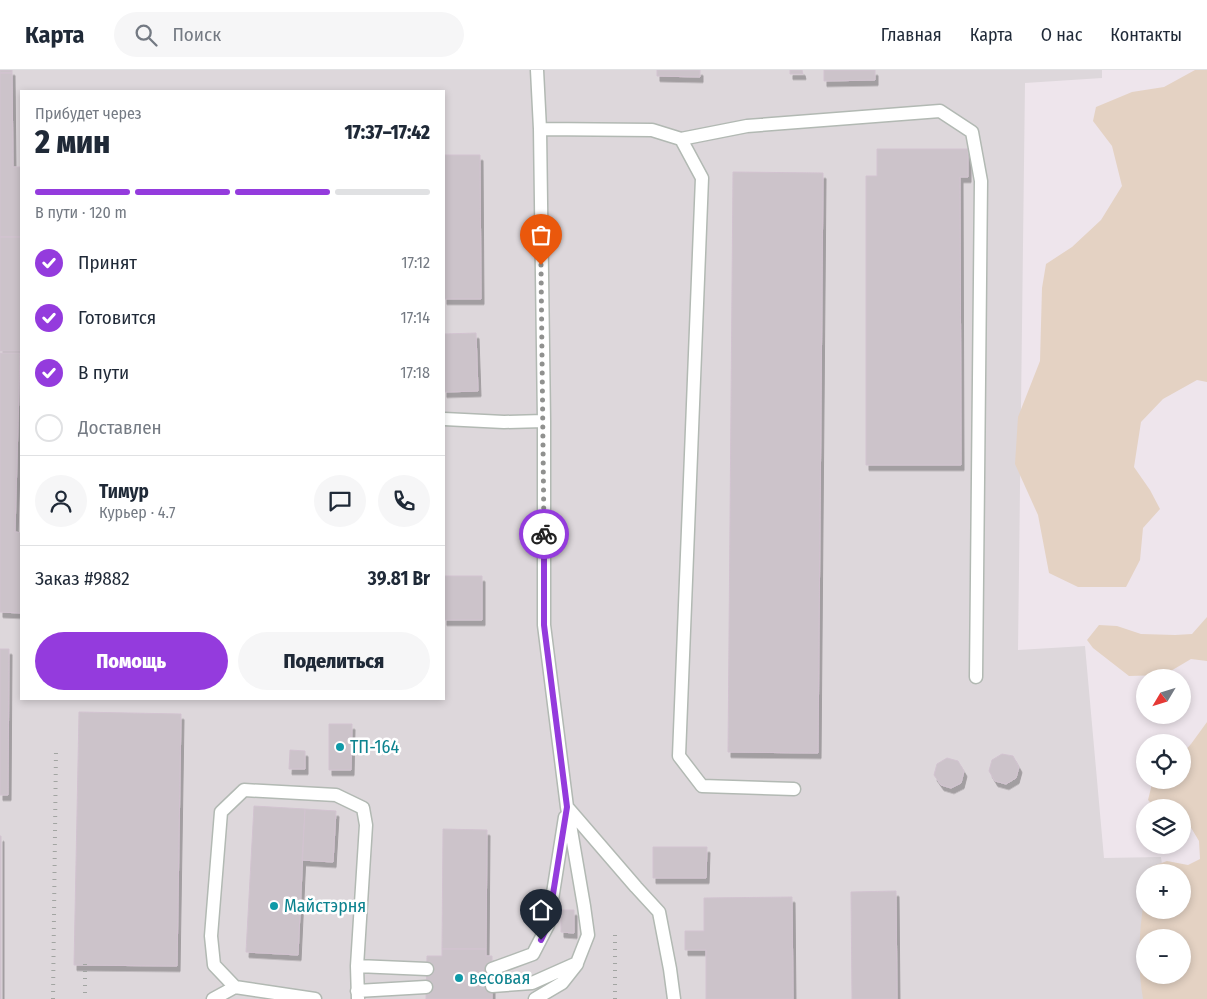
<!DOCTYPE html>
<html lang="ru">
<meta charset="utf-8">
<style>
body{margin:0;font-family:"Fira Sans Condensed",sans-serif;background:#f6f6f7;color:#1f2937;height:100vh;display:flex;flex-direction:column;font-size:19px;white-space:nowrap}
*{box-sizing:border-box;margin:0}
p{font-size:16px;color:#747a83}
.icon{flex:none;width:28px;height:28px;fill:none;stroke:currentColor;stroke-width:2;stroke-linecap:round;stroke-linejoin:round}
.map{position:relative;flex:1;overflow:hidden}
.panel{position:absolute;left:20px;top:20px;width:425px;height:610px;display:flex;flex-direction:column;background:#fff;border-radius:0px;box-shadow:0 2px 8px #0003}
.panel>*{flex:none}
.needle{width:32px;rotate:232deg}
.fabs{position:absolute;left:1136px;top:599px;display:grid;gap:10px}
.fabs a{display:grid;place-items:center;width:55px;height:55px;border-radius:50%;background:#fff;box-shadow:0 2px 8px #0003;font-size:25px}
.pin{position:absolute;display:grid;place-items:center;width:42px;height:42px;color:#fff;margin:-51px -21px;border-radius:50% 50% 50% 0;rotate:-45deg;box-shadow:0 0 5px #0007}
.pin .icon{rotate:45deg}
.courier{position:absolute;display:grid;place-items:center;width:50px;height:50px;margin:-25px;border:4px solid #943bdd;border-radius:50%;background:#fff;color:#222;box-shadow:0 1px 6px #0007}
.headline em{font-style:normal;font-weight:800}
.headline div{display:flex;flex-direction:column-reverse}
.headline{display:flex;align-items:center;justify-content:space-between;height:85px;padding:0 15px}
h1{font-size:32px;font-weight:800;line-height:38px}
.bar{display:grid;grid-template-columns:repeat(4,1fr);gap:8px 5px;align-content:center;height:60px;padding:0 15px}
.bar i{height:6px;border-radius:4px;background:#e0e1e3}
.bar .active{background:#943bdd}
.bar p{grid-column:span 4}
.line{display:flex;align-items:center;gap:12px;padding:0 15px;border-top:1px solid #e0e1e3}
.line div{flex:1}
.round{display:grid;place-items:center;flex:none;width:52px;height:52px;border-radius:26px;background:#f6f6f7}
ol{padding:0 15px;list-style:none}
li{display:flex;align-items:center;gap:15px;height:55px}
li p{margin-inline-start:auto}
li .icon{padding:5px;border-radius:50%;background:#943bdd;color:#fff;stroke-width:4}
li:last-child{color:#747a83}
li i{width:28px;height:28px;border:2px solid #e0e1e3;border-radius:50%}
.action{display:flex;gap:10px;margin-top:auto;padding:10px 15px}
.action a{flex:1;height:58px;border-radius:30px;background:#943bdd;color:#fff;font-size:20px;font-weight:800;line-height:58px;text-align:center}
.action a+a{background:#f6f6f7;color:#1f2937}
header{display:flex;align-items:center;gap:30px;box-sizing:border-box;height:70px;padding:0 25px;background:#fff;border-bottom:1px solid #e0e1e3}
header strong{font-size:24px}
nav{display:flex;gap:28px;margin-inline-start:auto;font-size:18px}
.search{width:350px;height:45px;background:#f6f6f7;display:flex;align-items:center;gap:12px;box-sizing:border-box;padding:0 18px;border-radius:28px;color:#747a83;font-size:19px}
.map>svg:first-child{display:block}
.industrial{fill:#ddd7db;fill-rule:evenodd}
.green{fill:#e4d2c3;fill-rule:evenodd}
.building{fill:#ccc3ca;stroke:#d2c3d0;filter:url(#shadow)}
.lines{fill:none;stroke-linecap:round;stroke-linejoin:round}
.service-casing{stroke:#b2b9b3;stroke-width:15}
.service{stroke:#fff;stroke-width:12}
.rail{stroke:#a2a5a2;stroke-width:4;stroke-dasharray:1 6;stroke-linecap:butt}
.done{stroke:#90918f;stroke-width:5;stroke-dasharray:0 9}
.route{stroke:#943bdd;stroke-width:6}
.culture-dot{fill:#0f9aa8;stroke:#fff;stroke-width:2}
.labels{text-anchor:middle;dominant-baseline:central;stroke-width:5;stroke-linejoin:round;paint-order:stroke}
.culture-label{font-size:18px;fill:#0d838f;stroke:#fff;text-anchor:start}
</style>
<header>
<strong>Карта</strong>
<div class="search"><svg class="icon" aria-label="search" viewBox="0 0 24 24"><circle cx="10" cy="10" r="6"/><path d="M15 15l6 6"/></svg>Поиск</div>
<nav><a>Главная</a><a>Карта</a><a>О нас</a><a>Контакты</a></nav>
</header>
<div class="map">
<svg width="1207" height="929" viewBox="0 0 1207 929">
<defs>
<filter id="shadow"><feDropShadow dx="3" dy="5.5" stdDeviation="0" flood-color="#0004"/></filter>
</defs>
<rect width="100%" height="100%" fill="#eee5ec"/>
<!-- industrial -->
<path class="industrial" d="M0 0H1102V8L1025 13 1018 580 1085 576 1104 788 1161 787 1163 802H1145V905L1178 929H0ZM21 21H444V629H21Z"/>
<!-- green -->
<path class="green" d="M1195 0H1207V312L1197 310 1163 329 1141 352 1134 397 1150 420 1160 439 1143 458 1140 490 1126 517H1078L1049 503 1038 445 1015 394 1018 347 1040 291 1042 218 1046 194 1072 177 1101 150 1122 116 1112 76 1093 51 1096 37 1132 22 1164 17Z
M1207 547V591L1191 589 1164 605 1129 606 1093 578 1087 570 1099 555 1117 556 1141 564 1175 565 1192 564Z
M1207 652V929H1143C1137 894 1139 859 1145 824V840H1182V802H1147L1150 797 1167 791 1188 795 1200 789 1199 771 1184 746H1183L1182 738 1155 737 1148 730 1152 714 1155 710H1182L1183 683 1191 674ZM1145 868H1182V905H1145Z"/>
<!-- building -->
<path class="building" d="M0 0H12V3H0Z
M657 0H700V7L657 6Z
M790 0H802L803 4H790Z
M824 0H875V10L824 11Z
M0 3H12L13 97H21V167H0Z
M877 79H968V107H960L961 395H866V106H877Z
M444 85H480L481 229H444Z
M733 102 823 103 818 683 728 682Z
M0 167H21V281H0Z
M476 263 478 321 444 322V264Z
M0 283H20L15 462 21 463V543L0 542Z
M444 506H482V550H444Z
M0 579H9L8 725H0Z
M79 642 181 644 177 896 74 895Z
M329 654H352L351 700H329Z
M290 680 305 681V699H289Z
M1002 684 1013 686 1019 697 1016 708 1006 714 995 711 989 701 992 690Z
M947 688 958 691 964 701 961 713 951 718 941 715 934 705 937 694Z
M254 736 305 739 298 885 246 882Z
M305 739 336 741 333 792 302 790Z
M443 759 487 760 486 879H442Z
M0 766H1V929H0Z
M653 777H707L706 808H653Z
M896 821 897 929H852L851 822Z
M792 827 793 929H706V880H685V861H704V828Z
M561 840H574V863L561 862Z
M442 879H486V886H492V929H426L427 886H442Z"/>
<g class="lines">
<!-- service casing -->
<g class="service-casing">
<path id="service" d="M540 59 652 60 681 69 702 108 679 686 702 716 794 719
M681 69 747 56 940 41 972 62 981 111 976 607
M444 349 504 352 544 351
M567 737 636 817 659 842 670 899 674 929
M357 896 427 899
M492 899 533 884 548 855 565 747
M492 916 532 913 577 893 588 865 584 836 567 737 544 555V351L540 59 537 0
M357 921 426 917
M213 929 235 917
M315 929 235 917 214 895 211 866 221 742 244 720 336 725 363 738 366 755 357 896 358 929
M535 929 562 913 577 894"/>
</g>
<!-- service -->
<use href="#service" class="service"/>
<!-- rail -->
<path class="rail" d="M85 894V929
M53 929 56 679
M615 929V859"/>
</g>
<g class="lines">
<!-- done -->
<path class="done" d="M541 195 544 464"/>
<!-- route -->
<path class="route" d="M541 870 548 855 567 737 544 555V464"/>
</g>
<!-- markers -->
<g class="culture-dot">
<circle cx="340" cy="677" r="5"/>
<circle cx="274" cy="836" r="5"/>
<circle cx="459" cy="908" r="5"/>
</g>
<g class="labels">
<!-- culture labels -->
<g class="culture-label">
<text x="350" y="677">ТП-164</text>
<text x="284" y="836">Майстэрня</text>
<text x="469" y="908">весовая</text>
</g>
</g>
</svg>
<div class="fabs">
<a><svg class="needle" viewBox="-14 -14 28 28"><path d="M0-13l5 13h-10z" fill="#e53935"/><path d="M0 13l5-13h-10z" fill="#747a83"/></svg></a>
<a><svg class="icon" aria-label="locate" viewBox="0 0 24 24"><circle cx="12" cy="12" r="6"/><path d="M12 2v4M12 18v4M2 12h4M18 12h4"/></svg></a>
<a><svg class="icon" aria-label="layers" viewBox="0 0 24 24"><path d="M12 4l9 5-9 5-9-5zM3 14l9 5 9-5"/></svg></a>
<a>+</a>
<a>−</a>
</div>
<div class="pin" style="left:541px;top:195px;background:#ea580c"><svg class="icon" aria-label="bag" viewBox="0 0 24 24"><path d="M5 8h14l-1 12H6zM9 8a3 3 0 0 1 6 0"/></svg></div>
<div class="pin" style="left:541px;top:870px;background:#1f2937"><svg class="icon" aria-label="home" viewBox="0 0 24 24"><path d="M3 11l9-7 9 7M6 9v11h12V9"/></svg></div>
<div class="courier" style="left:544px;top:464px"><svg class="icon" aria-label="bike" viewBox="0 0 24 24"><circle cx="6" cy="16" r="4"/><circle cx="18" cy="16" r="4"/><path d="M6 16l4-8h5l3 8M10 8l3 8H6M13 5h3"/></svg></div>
<section class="panel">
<div class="headline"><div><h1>2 мин</h1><p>Прибудет через</p></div><em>17:37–17:42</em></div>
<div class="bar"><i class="active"></i><i class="active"></i><i class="active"></i><i></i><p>В пути · 120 m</p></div>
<ol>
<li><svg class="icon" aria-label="check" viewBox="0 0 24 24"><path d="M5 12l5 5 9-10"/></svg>Принят<p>17:12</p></li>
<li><svg class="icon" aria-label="check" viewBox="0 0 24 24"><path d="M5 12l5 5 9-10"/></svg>Готовится<p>17:14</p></li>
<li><svg class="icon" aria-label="check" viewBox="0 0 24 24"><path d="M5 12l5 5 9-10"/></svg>В пути<p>17:18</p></li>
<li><i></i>Доставлен</li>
</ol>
<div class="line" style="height:90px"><a class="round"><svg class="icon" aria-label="person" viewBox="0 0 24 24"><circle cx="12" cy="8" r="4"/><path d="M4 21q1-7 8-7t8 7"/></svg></a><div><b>Тимур</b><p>Курьер · 4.7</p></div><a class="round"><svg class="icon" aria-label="chat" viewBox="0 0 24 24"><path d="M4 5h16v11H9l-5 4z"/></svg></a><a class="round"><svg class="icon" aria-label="phone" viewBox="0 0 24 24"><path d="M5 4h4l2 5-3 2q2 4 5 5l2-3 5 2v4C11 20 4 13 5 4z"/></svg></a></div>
<div class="line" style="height:65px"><div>Заказ #9882</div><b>39.81 Br</b></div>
<div class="action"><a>Помощь</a><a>Поделиться</a></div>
</section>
</div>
